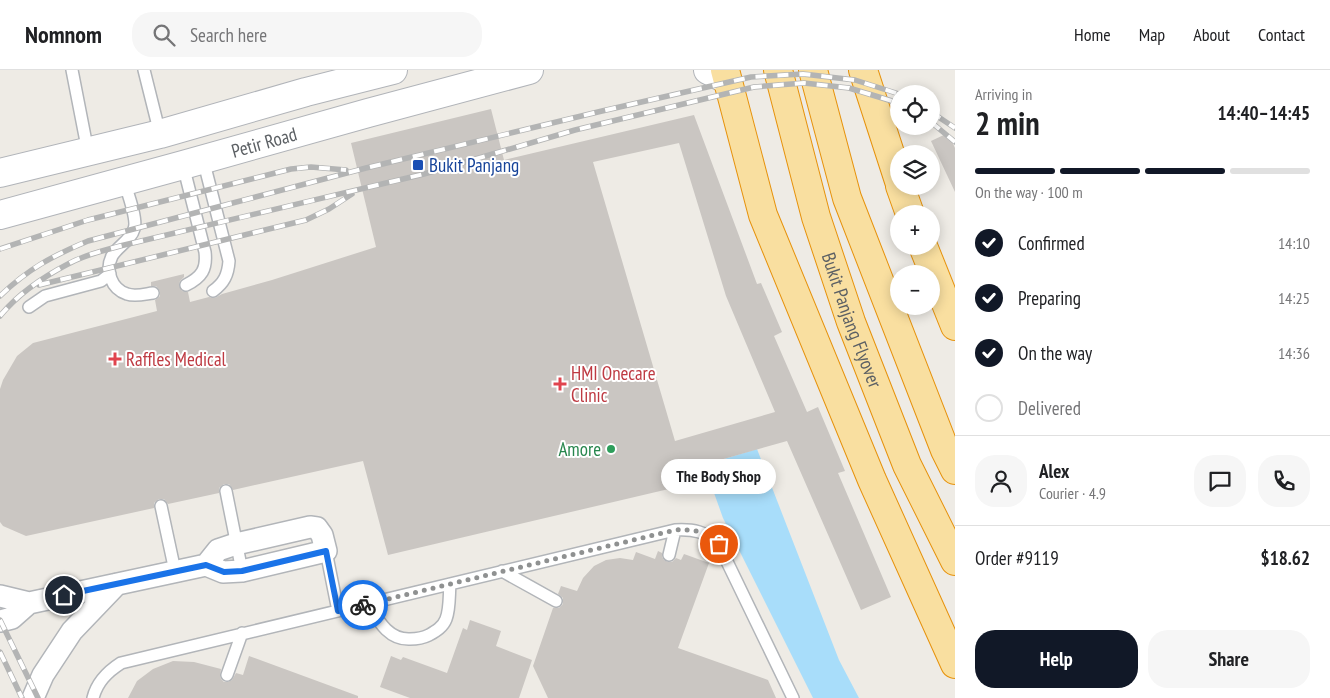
<!DOCTYPE html>
<meta charset="utf-8">
<style>
body{margin:0;font-family:"PT Sans Narrow",sans-serif;background:#f6f6f6;color:#202124;height:100vh;display:flex;flex-direction:column;font-size:19px;white-space:nowrap}
*{box-sizing:border-box;margin:0}
p{font-size:16px;color:#757577}
.icon{flex:none;width:28px;height:28px;fill:none;stroke:currentColor;stroke-width:2;stroke-linecap:round;stroke-linejoin:round}
.map{position:relative;flex:1;overflow:hidden}
.panel{display:flex;flex-direction:column;background:#fff;width:375px}
.panel>*{flex:none}
.controls{position:absolute;left:890px;top:15px;display:grid;gap:10px}
.controls a{display:grid;place-items:center;width:50px;height:50px;border-radius:50%;background:#fff;box-shadow:0 2px 12px #0003;font-size:25px}
.pin{position:absolute;display:grid;place-items:center;width:42px;height:42px;color:#fff;margin:-21px;border:2px solid #fff;border-radius:50%;box-shadow:0 1px 5px #0007}
.courier{position:absolute;display:grid;place-items:center;width:50px;height:50px;margin:-25px;border:4px solid #1a73e8;border-radius:50%;background:#fff;color:#222;box-shadow:0 1px 6px #0007}
.bubble{position:absolute;height:35px;border-radius:18px;background:#fff;box-shadow:0 2px 12px #0003;font-size:16px;font-weight:800;line-height:35px;text-align:center}
.overview em{font-style:normal;font-weight:800}
.overview div{display:flex;flex-direction:column-reverse}
.overview{display:flex;align-items:center;justify-content:space-between;height:85px;padding:0 20px}
h1{font-size:32px;font-weight:800;line-height:38px}
.bar{display:grid;grid-template-columns:repeat(4,1fr);gap:8px 5px;align-content:center;height:60px;padding:0 20px}
.bar i{height:6px;border-radius:4px;background:#e0e0e0}
.bar .selected{background:#111827}
.bar p{grid-column:span 4}
.line{display:flex;align-items:center;gap:12px;padding:0 20px;border-top:1px solid #e0e0e0}
.line div{flex:1}
.round{display:grid;place-items:center;flex:none;width:52px;height:52px;border-radius:20px;background:#f6f6f6}
ol{padding:0 20px;list-style:none}
li{display:flex;align-items:center;gap:15px;height:55px}
li p{margin-inline-start:auto}
li .icon{padding:5px;border-radius:50%;background:#111827;color:#fff;stroke-width:4}
li:last-child{color:#757577}
li i{width:28px;height:28px;border:2px solid #e0e0e0;border-radius:50%}
.button{display:flex;gap:10px;margin-top:auto;padding:10px 20px}
.button a{flex:1;height:58px;border-radius:20px;background:#111827;color:#fff;font-size:20px;font-weight:800;line-height:58px;text-align:center}
.button a+a{background:#f6f6f6;color:#202124}
header{display:flex;align-items:center;gap:30px;box-sizing:border-box;height:70px;padding:0 25px;background:#fff;border-bottom:1px solid #e0e0e0}
header strong{font-size:24px}
nav{display:flex;gap:28px;margin-inline-start:auto;font-size:18px}
.search{width:350px;height:45px;background:#f6f6f6;display:flex;align-items:center;gap:12px;box-sizing:border-box;padding:0 18px;border-radius:20px;color:#757577;font-size:19px}
main{display:flex;flex:1;min-height:0}
.map>svg:first-child{display:block}
.water{fill:#a8ddfa}
.building{fill:#cac6c2;fill-rule:evenodd}
.lines{fill:none;stroke-linecap:round;stroke-linejoin:round}
.service-casing{stroke:#b2b5b9;stroke-width:14}
.minor-casing{stroke:#b2b5b9;stroke-width:24}
.secondary-casing{stroke:#b1b4b9;stroke-width:30}
.trunk-casing{stroke:#e6920c;stroke-width:30}
.service{stroke:#fff;stroke-width:11}
.minor{stroke:#fff;stroke-width:21}
.secondary{stroke:#fff;stroke-width:28}
.trunk{stroke:#f9dfa0;stroke-width:28}
.rail-casing{stroke:#b3b4b4;stroke-width:5.5}
.rail{stroke:#fff;stroke-width:4;stroke-dasharray:11;stroke-linecap:butt}
.done{stroke:#8f9191;stroke-width:5;stroke-dasharray:0 9}
.route{stroke:#1a73e8;stroke-width:6}
.transit-dot{fill:#1a4fb4;stroke:#fff;stroke-width:2}
.health-dot{fill:#e0444e;stroke:#fff;stroke-width:2}
.leisure-dot{fill:#2e9e5b;stroke:#fff;stroke-width:2}
.labels{text-anchor:middle;dominant-baseline:central;stroke-width:4;stroke-linejoin:round;paint-order:stroke}
.street-label{font-size:19px;fill:#5c6064;stroke:#fff}
.transit-label{font-size:19px;fill:#164399;stroke:#fff;text-anchor:start}
.health-label{font-size:19px;fill:#be3a42;stroke:#fff;text-anchor:start}
.leisure-label{font-size:19px;fill:#27864d;stroke:#fff;text-anchor:end}
</style>
<header>
<strong>Nomnom</strong>
<div class="search"><svg class="icon" aria-label="search" viewBox="0 0 24 24"><circle cx="10" cy="10" r="6"/><path d="M15 15l6 6"/></svg>Search here</div>
<nav><a>Home</a><a>Map</a><a>About</a><a>Contact</a></nav>
</header>
<main>
<div class="map">
<svg width="955" height="628" viewBox="0 0 955 628">
<rect width="100%" height="100%" fill="#eeebe5"/>
<!-- water -->
<path class="water" d="M757 379 839 590 859 628H813L723 448 704 395Z"/>
<!-- building -->
<path class="building" d="M491 39 504 90 694 45 757 214 761 213 782 262 774 266 807 342 818 337 845 401 838 403 891 527 861 540 787 371 685 400 690 414 388 485 363 391 233 420 229 414H224L219 418V423L168 434 164 429H159L154 433V438L26 466 3 456 0 452V319L3 310 17 286 33 273 157 241 155 230 160 226V221L156 216H151V212L184 204V207L180 211 179 215 182 221 188 222 190 232 209 227 215 228 222 224 272 210 376 177 351 73ZM679 73 726 226 775 342 675 371 593 92Z
M948 63 955 78V122L931 71Z
M658 481 662 483V487L664 490 668 492H672L676 488 681 490 684 484 709 493 678 578 768 610 776 628H548L533 596 553 538H559L563 534V528L558 524 561 516 577 521 583 508 594 496 606 490 620 488 633 490 636 482 655 489Z
M470 550 501 561 496 576 532 590 519 628H410L380 617 391 586 401 590 403 587 447 603 463 558 467 560Z
M249 586 358 626V628H128L137 611 153 599 173 591 194 592 221 599 220 606 221 609 224 612H228L232 610 236 603 243 605Z"/>
<g class="lines">
<!-- service casing -->
<g class="service-casing">
<path id="service" d="M72 0 88 82
M144 0 160 64
M203 89 229 191C228 205 224 213 213 221
M183 95 205 182C207 199 202 207 186 215
M124 111C127 121 138 150 134 159 131 170 118 176 112 186 105 200 111 219 127 224 135 227 145 224 153 223
M29 237 45 226 101 211 110 204
M226 421 242 501
M161 436 175 501
M326 481 338 541
M669 485 675 460
M502 501 556 531
M368 534C378 550 388 570 410 569 418 569 423 568 429 565 436 561 443 557 446 549 450 539 449 525 450 514
M227 605 242 563
M93 628C97 612 107 602 121 593L675 460C692 459 707 461 719 475L793 628"/>
</g>
<!-- minor casing -->
<g class="minor-casing">
<path id="minor" d="M0 526 29 533
M0 551 12 548 29 533 206 495 223 502 242 501 326 481 322 465 317 458 310 457 236 474 218 480 206 495
M33 628 43 605 72 561 117 514"/>
</g>
<!-- secondary casing -->
<g class="secondary-casing">
<g id="secondary">
<path d="M708 0 726 9"/>
<path d="M0 103 160 64 306 22 393 0"/>
<path id="s1" d="M0 145 183 95 368 43 529 0"/>
</g>
</g>
<!-- trunk casing -->
<g class="trunk-casing">
<g id="trunk">
<path d="M725 0 763 145 872 410 955 594"/>
<path id="s2" d="M778 0 816 147 851 252 907 395 955 491"/>
<path d="M813 0 847 128 945 380 955 400"/>
<path d="M863 0 899 111"/>
<path d="M900 116 910 144"/>
<path d="M923 176 955 256"/>
</g>
</g>
<!-- service -->
<use href="#service" class="service"/>
<!-- minor -->
<use href="#minor" class="minor"/>
<!-- secondary -->
<use href="#secondary" class="secondary"/>
<!-- trunk -->
<use href="#trunk" class="trunk"/>
<!-- rail casing -->
<g class="rail-casing">
<path id="rail" d="M931 42 955 58
M931 52 955 72
M0 179 88 150 291 99 311 97 346 100
M39 215 306 150 329 139 352 124
M0 226C28 199 52 186 88 171L366 98 602 41 751 7 803 4 855 10 899 24
M0 246C18 224 43 207 68 194 84 185 102 181 120 176L424 104 575 60 754 17 804 13 849 18 892 31 899 34
M0 550 38 628
M0 582 22 628"/>
</g>
<!-- rail -->
<use href="#rail" class="rail"/>
</g>
<g class="lines">
<!-- done -->
<path class="done" d="M363 535 675 460C692 459 707 461 719 474"/>
<!-- route -->
<path class="route" d="M64 525 206 495 224 502 242 501 326 481 338 541 363 535"/>
</g>
<!-- markers -->
<rect class="transit-dot" x="412" y="89" width="12" height="12" rx="2.5"/>
<g class="health-dot">
<path d="M112.5 281.5h5v5h5v5h-5v5h-5v-5h-5v-5h5z"/>
<path d="M557.5 306.5h5v5h5v5h-5v5h-5v-5h-5v-5h5z"/>
</g>
<circle class="leisure-dot" cx="611" cy="379" r="5"/>
<g class="labels">
<!-- street labels -->
<g class="street-label">
<text stroke="none"><textPath href="#s1" startOffset="274">Petir Road</textPath></text>
<text stroke="none"><textPath href="#s2" startOffset="261">Bukit Panjang Flyover</textPath></text>
</g>
<!-- transit labels -->
<g class="transit-label">
<text x="429" y="95">Bukit Panjang</text>
</g>
<!-- health labels -->
<g class="health-label">
<text x="126" y="289">Raffles Medical</text>
<text x="571" y="303">HMI Onecare<tspan x="571" dy="22">Clinic</tspan></text>
</g>
<!-- leisure labels -->
<g class="leisure-label">
<text x="601" y="379">Amore</text>
</g>
</g>
</svg>
<div class="controls">
<a><svg class="icon" aria-label="locate" viewBox="0 0 24 24"><circle cx="12" cy="12" r="6"/><path d="M12 2v4M12 18v4M2 12h4M18 12h4"/></svg></a>
<a><svg class="icon" aria-label="layers" viewBox="0 0 24 24"><path d="M12 4l9 5-9 5-9-5zM3 14l9 5 9-5"/></svg></a>
<a>+</a>
<a>−</a>
</div>
<div class="pin" style="left:719px;top:474px;background:#ea580c"><svg class="icon" aria-label="bag" viewBox="0 0 24 24"><path d="M5 8h14l-1 12H6zM9 8a3 3 0 0 1 6 0"/></svg></div>
<div class="pin" style="left:64px;top:525px;background:#1f2937"><svg class="icon" aria-label="home" viewBox="0 0 24 24"><path d="M3 11l9-7 9 7M6 9v11h12V9"/></svg></div>
<div class="courier" style="left:363px;top:535px"><svg class="icon" aria-label="bike" viewBox="0 0 24 24"><circle cx="6" cy="16" r="4"/><circle cx="18" cy="16" r="4"/><path d="M6 16l4-8h5l3 8M10 8l3 8H6M13 5h3"/></svg></div>
<div class="bubble" style="left:661px;top:389px;width:115px">The Body Shop</div>
</div>
<section class="panel">
<div class="overview"><div><h1>2 min</h1><p>Arriving in</p></div><em>14:40–14:45</em></div>
<div class="bar"><i class="selected"></i><i class="selected"></i><i class="selected"></i><i></i><p>On the way · 100 m</p></div>
<ol>
<li><svg class="icon" aria-label="check" viewBox="0 0 24 24"><path d="M5 12l5 5 9-10"/></svg>Confirmed<p>14:10</p></li>
<li><svg class="icon" aria-label="check" viewBox="0 0 24 24"><path d="M5 12l5 5 9-10"/></svg>Preparing<p>14:25</p></li>
<li><svg class="icon" aria-label="check" viewBox="0 0 24 24"><path d="M5 12l5 5 9-10"/></svg>On the way<p>14:36</p></li>
<li><i></i>Delivered</li>
</ol>
<div class="line" style="height:90px"><a class="round"><svg class="icon" aria-label="person" viewBox="0 0 24 24"><circle cx="12" cy="8" r="4"/><path d="M4 21q1-7 8-7t8 7"/></svg></a><div><b>Alex</b><p>Courier · 4.9</p></div><a class="round"><svg class="icon" aria-label="chat" viewBox="0 0 24 24"><path d="M4 5h16v11H9l-5 4z"/></svg></a><a class="round"><svg class="icon" aria-label="phone" viewBox="0 0 24 24"><path d="M5 4h4l2 5-3 2q2 4 5 5l2-3 5 2v4C11 20 4 13 5 4z"/></svg></a></div>
<div class="line" style="height:65px"><div>Order #9119</div><b>$18.62</b></div>
<div class="button"><a>Help</a><a>Share</a></div>
</section>
</main>
